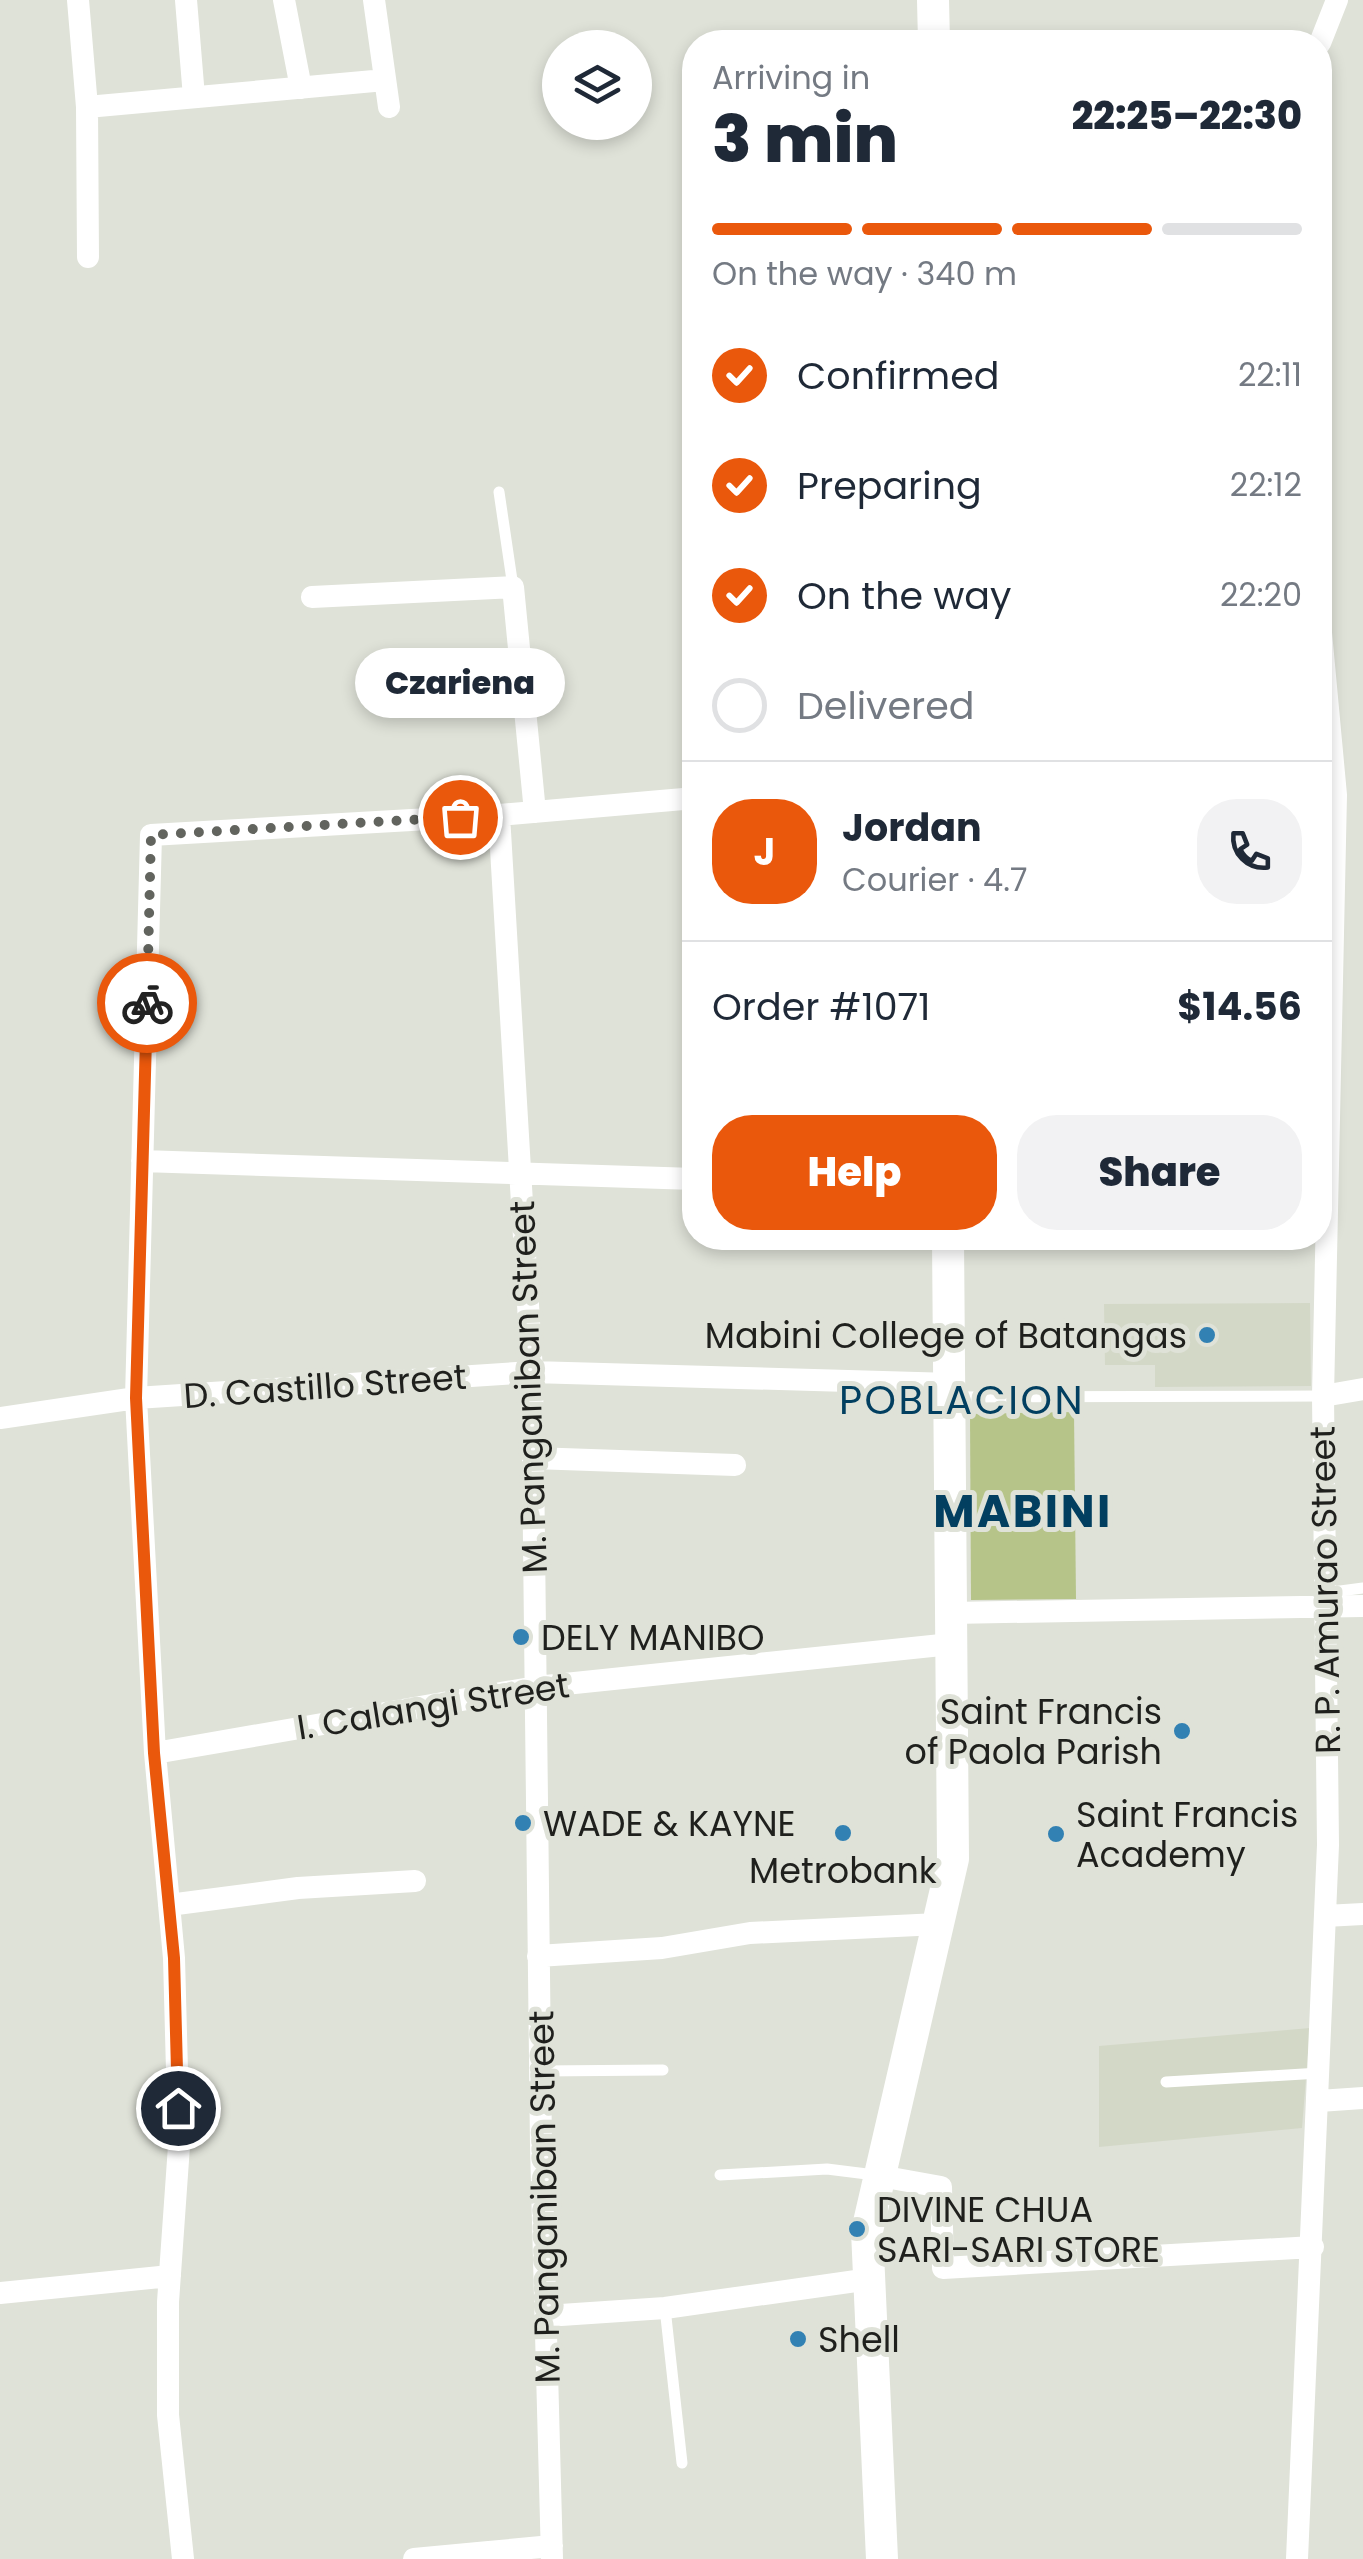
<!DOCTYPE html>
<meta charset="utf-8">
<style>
body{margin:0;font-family:Poppins,sans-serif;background:#f2f2f3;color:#1f2937;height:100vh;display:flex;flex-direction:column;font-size:38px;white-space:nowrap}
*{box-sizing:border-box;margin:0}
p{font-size:32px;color:#747a83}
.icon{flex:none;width:55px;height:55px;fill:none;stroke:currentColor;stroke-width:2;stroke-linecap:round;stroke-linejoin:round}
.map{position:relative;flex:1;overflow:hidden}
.drawer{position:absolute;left:682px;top:30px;width:650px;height:1220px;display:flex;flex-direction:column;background:#fff;border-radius:40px;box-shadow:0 5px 15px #0003}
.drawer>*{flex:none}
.fabs{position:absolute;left:542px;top:30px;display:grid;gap:20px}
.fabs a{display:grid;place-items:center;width:110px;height:110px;border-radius:50%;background:#fff;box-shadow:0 5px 15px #0003;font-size:50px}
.pin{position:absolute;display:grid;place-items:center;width:85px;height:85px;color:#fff;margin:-42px;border:5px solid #fff;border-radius:50%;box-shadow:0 2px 10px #0007}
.courier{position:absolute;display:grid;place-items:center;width:100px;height:100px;margin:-50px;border:8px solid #ea580c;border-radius:50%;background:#fff;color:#222;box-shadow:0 2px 12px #0007}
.bubble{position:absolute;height:70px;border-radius:35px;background:#fff;box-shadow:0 5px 15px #0003;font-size:32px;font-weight:800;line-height:70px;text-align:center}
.headline em{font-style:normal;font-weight:800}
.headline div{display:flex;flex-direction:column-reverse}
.headline{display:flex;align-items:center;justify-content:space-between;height:170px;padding:0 30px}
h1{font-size:65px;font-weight:800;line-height:75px}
.bar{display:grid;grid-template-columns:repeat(4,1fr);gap:15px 10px;align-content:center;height:120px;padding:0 30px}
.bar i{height:12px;border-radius:8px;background:#e0e1e3}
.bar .active{background:#ea580c}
.bar p{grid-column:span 4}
.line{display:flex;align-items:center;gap:25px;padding:0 30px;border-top:2px solid #e0e1e3}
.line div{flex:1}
.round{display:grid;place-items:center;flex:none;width:105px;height:105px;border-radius:40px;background:#f2f2f3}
ol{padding:0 30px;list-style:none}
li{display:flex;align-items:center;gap:30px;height:110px}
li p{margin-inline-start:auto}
li .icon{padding:10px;border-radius:50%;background:#ea580c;color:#fff;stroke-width:4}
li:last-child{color:#747a83}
li i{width:55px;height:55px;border:5px solid #e0e1e3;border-radius:50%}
.button{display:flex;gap:20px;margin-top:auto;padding:20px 30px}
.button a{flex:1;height:115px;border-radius:40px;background:#ea580c;color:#fff;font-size:40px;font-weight:800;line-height:115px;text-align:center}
.button a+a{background:#f2f2f3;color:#1f2937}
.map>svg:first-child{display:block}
.built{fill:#d3d8c7}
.green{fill:#b6c489}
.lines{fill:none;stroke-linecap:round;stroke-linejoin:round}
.lane{stroke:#fff;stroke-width:11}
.street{stroke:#fff;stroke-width:22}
.secondary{stroke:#fff;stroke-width:32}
.done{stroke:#62645e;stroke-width:10;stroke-dasharray:0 18}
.route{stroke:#ea580c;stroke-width:12}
.poi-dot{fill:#3281b3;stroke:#dfe2d8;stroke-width:4}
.labels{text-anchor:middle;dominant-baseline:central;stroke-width:10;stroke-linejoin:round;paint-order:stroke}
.poi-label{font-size:35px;fill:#1f201d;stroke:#dfe2d8;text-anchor:start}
.street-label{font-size:35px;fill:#1f201d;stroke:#dfe2d8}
.quarter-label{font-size:40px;letter-spacing:2.5px;fill:#023f60;stroke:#dfe2d8}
.district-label{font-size:45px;font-weight:bold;letter-spacing:2.5px;fill:#023f60;stroke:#dfe2d8}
</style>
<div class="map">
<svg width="1363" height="2559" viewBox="0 0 1363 2559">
<rect width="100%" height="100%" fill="#dfe2d8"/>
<!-- built -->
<path class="built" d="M1310 1303 1311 1386 1155 1387V1365H1105L1104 1304Z
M1310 2028 1302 2128 1099 2147V2046Z"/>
<!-- green -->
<path class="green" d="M1074 1412 1076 1599 971 1600 970 1414Z"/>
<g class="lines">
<!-- lane -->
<path class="lane" d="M499 492 513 587
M953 1397 1323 1396
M1325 1593 1363 1588
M540 2071 663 2070
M1166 2082 1320 2073
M720 2175 827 2169 875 2175
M665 2308 682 2463"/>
<!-- street -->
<path class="street" d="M78 0 87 107 88 257
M186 0 194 97
M284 0 301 88
M374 0 389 107
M1320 43 1337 0
M87 107 385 80
M312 597 513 587 535 812
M499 815 532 1372 541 2146 552 2559
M142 1161 695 1179
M1323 1396 1363 1389
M0 1418 136 1398 532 1372 952 1384
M533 1458 735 1465
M951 1613 1363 1606
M155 1753 536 1687 951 1644
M169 1905 298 1888 415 1881
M1325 1916 1363 1914
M538 1956 662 1948 750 1933 938 1924
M1319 2101 1363 2098
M880 2176 941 2187 943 2268 1313 2247
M0 2293 170 2276
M546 2316 665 2308 870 2279
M183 2559 168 2415V2302L179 2146 174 1958 155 1753 136 1398 151 835 499 815 695 798
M414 2559 552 2546
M1297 2559 1328 1845 1323 1396 1336 795 1320 622"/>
<!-- secondary -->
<path class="secondary" d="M933 0 934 42
M882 2559 867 2231 953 1859 948 1238"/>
</g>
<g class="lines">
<!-- done -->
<path class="done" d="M147 1003 151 835 460 817"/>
<!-- route -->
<path class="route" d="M147 1003 136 1398 154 1753 174 1958 178 2108"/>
</g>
<!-- markers -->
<g class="poi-dot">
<circle cx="1207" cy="1335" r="10"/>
<circle cx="521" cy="1637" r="10"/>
<circle cx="1182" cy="1731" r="10"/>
<circle cx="523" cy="1823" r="10"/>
<circle cx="843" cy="1833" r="10"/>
<circle cx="1056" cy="1834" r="10"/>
<circle cx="857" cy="2229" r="10"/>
<circle cx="798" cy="2339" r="10"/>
</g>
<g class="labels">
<!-- poi labels -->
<g class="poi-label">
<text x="1187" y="1335" text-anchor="end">Mabini College of Batangas</text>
<text x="541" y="1637">DELY MANIBO</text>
<text x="1162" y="1711" text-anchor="end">Saint Francis<tspan x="1162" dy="40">of Paola Parish</tspan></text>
<text x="1076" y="1814">Saint Francis<tspan x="1076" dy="40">Academy</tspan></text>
<text x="543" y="1823">WADE &amp; KAYNE</text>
<text x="843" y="1870" text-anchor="middle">Metrobank</text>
<text x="877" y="2209">DIVINE CHUA<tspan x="877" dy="40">SARI-SARI STORE</tspan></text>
<text x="818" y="2339">Shell</text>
</g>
<!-- street labels -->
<g class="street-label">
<text transform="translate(325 1386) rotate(-4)">D. Castillo Street</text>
<text transform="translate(528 1387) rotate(-92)">M. Panganiban Street</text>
<text transform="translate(1325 1590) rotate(-91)">R. P. Amurao Street</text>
<text transform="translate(433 1706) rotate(-9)">I. Calangi Street</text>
<text transform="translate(544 2197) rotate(-91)">M. Panganiban Street</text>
</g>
<!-- quarter labels -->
<g class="quarter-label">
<text x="962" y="1400">POBLACION</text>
</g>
<!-- district labels -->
<g class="district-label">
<text x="1023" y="1511">MABINI</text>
</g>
</g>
</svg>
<div class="fabs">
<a><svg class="icon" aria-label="layers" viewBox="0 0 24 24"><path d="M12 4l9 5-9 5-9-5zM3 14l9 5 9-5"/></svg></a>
</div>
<div class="pin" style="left:460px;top:817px;background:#ea580c"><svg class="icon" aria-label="bag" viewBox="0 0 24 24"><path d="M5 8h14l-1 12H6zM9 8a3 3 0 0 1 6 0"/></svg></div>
<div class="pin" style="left:178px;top:2108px;background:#1f2937"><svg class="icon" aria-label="home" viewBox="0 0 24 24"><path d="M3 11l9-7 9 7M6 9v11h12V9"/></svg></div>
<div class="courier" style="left:147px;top:1003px"><svg class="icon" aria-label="bike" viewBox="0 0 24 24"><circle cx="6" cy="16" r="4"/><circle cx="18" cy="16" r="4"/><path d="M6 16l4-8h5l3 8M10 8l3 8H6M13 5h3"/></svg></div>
<div class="bubble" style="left:355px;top:648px;width:210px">Czariena</div>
<section class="drawer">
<div class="headline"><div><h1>3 min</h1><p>Arriving in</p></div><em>22:25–22:30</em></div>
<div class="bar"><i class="active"></i><i class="active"></i><i class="active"></i><i></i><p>On the way · 340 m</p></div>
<ol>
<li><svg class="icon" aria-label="check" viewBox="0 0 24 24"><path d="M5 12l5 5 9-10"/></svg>Confirmed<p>22:11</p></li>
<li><svg class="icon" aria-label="check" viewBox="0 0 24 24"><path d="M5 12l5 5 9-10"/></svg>Preparing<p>22:12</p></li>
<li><svg class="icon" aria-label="check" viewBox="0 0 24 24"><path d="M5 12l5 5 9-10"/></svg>On the way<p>22:20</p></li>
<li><i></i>Delivered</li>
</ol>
<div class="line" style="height:180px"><b class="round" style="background:#ea580c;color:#fff">J</b><div><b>Jordan</b><p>Courier · 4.7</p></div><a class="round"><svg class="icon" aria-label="phone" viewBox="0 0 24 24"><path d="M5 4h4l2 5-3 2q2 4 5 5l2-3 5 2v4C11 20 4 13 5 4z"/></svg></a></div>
<div class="line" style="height:130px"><div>Order #1071</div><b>$14.56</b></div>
<div class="button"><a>Help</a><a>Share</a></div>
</section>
</div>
